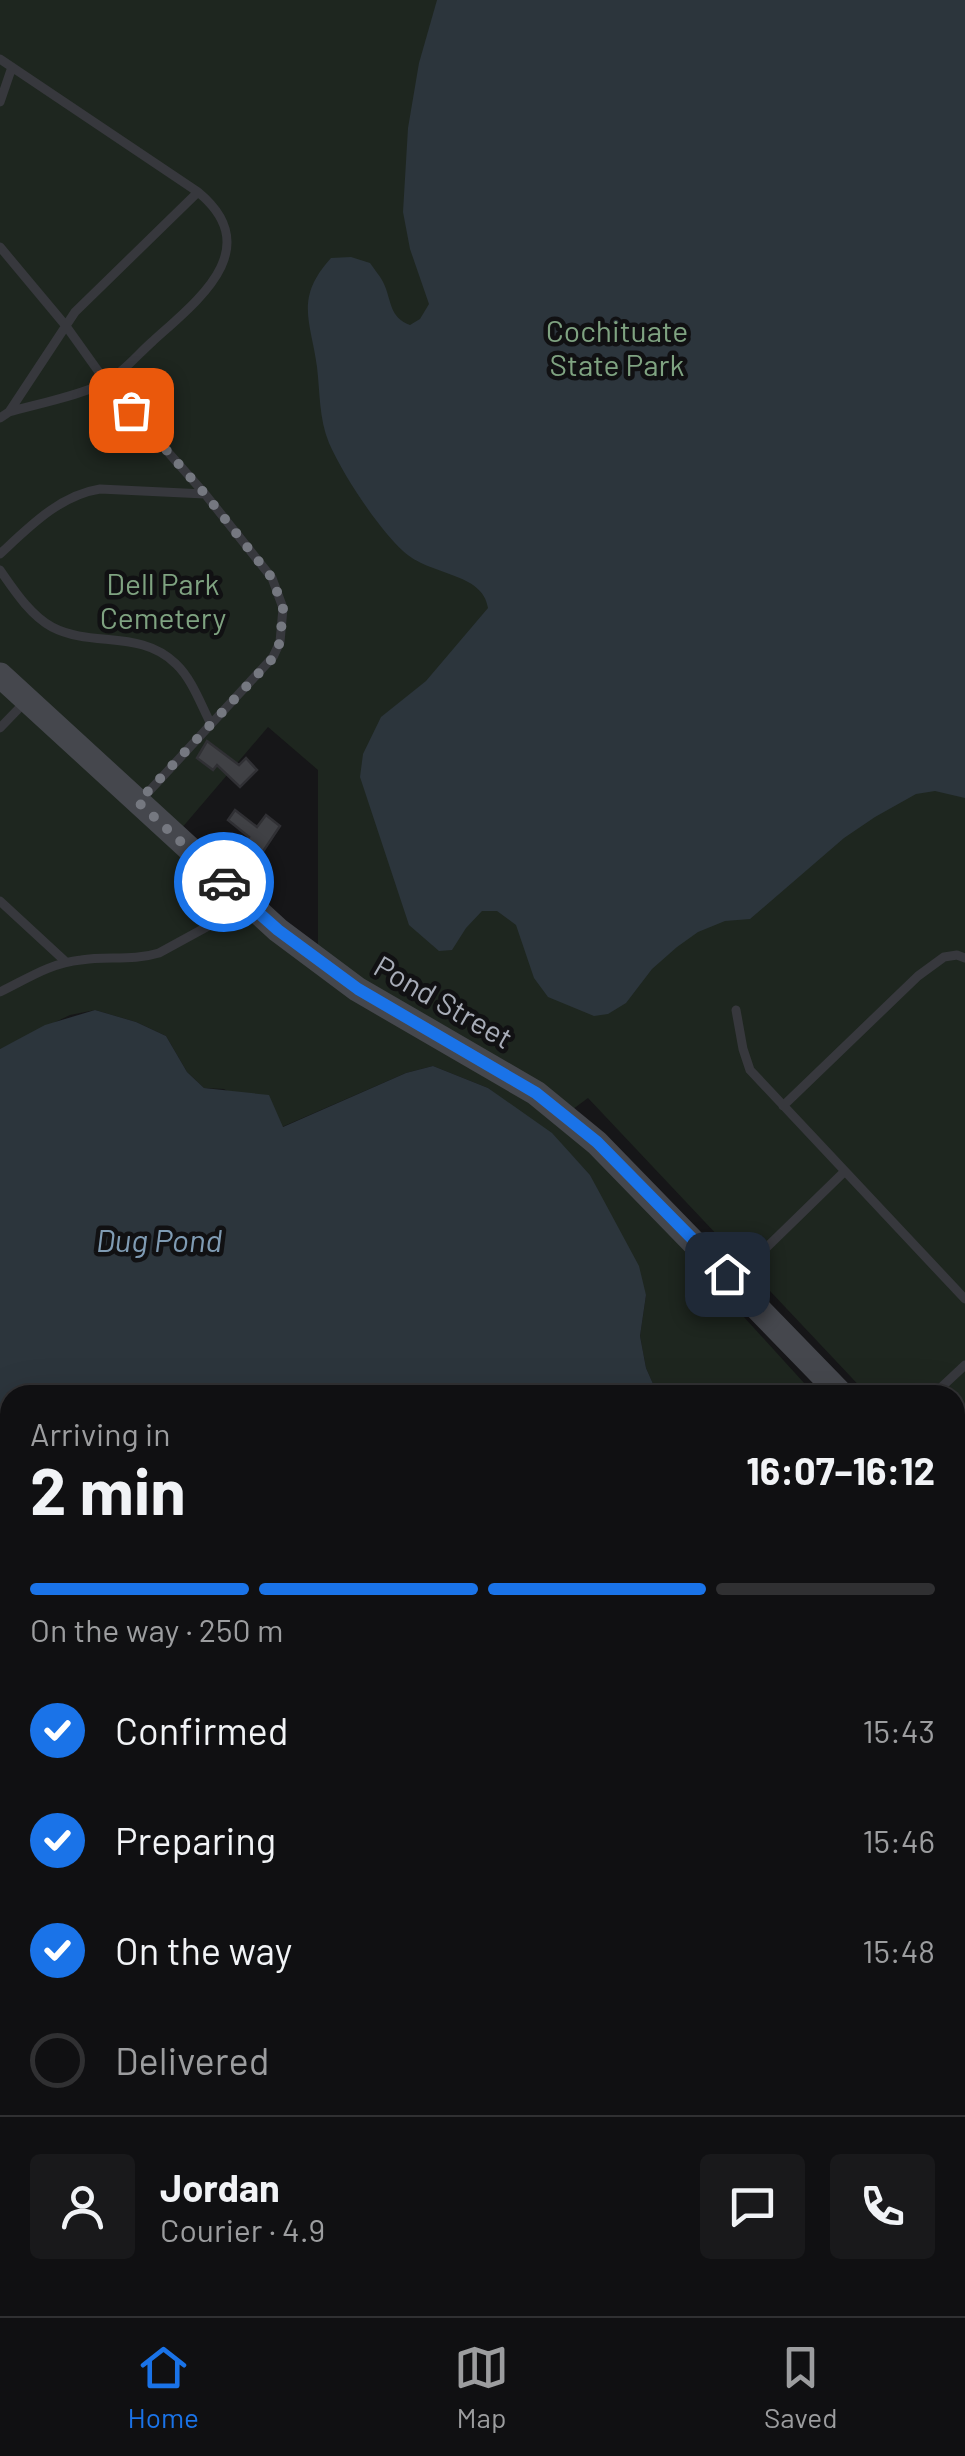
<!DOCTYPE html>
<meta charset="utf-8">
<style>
body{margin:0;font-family:Barlow,sans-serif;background:#19191b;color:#f1f3f6;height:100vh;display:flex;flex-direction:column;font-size:38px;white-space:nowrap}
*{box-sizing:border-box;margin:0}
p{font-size:32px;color:#9c9d9f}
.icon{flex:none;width:55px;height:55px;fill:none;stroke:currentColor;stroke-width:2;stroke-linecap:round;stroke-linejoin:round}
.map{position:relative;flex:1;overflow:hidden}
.panel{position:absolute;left:0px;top:1385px;width:965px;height:932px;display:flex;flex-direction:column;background:#101012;border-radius:30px 30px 0 0;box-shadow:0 10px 40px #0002,0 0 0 2px #303032}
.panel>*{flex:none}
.pin{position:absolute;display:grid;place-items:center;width:85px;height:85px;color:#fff;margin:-42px;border-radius:20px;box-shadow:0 5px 15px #0006}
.courier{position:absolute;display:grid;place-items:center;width:100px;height:100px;margin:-50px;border:8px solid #1a73e8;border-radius:50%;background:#fff;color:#222;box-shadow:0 2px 12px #0007}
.head em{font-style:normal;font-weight:700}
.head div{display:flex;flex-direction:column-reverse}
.head{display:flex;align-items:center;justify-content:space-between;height:170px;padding:0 30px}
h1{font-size:65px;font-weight:700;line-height:75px}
.bar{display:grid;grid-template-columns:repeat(4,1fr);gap:15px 10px;align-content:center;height:120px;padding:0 30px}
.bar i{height:12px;border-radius:8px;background:#303032}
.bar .on{background:#1a73e8}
.bar p{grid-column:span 4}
.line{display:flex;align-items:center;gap:25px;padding:0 30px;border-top:2px solid #303032}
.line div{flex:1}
.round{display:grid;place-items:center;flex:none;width:105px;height:105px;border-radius:10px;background:#19191b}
ol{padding:0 30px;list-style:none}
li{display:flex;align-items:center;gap:30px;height:110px}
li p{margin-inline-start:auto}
li .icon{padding:10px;border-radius:50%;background:#1a73e8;color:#fff;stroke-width:4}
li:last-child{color:#9c9d9f}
li i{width:55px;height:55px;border:5px solid #303032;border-radius:50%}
.dock{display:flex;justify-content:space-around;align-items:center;height:140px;border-top:2px solid #303032;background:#101012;font-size:28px;color:#9c9d9f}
.dock a{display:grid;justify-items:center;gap:5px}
.dock .on{color:#1a73e8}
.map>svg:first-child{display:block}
.built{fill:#222225}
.green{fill:#1e261f;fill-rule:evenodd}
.water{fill:#2c353c}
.building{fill:#404145;stroke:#303034;stroke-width:2.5}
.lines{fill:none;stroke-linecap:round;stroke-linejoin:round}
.path{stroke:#3d3f44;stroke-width:2.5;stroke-dasharray:5 8;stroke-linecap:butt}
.lane{stroke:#37383d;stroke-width:9}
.secondary{stroke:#45474d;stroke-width:25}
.done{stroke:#757880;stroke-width:10;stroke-dasharray:0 18}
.route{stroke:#1a73e8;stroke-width:12}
.labels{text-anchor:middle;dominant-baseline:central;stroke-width:9;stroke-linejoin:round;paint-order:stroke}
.park-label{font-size:30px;fill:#7fa381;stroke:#111113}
.street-label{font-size:30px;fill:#a8adb8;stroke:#111113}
.water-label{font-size:32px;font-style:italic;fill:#7f9bb3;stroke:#111113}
</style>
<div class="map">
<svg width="965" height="2316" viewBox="0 0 965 2316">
<rect width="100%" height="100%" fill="#161618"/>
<!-- built -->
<path class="built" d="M10 1895V2308H514L481 2316H0V1905Z
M955 2167 965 2186V2311L961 2316H875L865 2308H955Z"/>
<!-- green -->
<path class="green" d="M0 0H965V1494L955 1484V1395H868L588 1098 565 1115 704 1250 692 1260 815 1395H658L646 1368 640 1336 646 1295 590 1175 571 1155 488 1088 433 1066 406 1073 282 1127 224 1089 204 1088 187 1072 166 1036 136 1022 95 1010 70 1015 0 1049ZM268 727 318 770V960L175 836Z
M955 1705 965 1719V2186L955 2167Z"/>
<!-- water -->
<path class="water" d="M437 0H965V798L935 791 916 794 875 817 844 838 750 919 725 921 698 932 677 947 652 969 626 1003 608 1014 594 1016 548 997 534 978 516 925 497 911H482L466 928 452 950 439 951 409 925 360 777 363 754 381 717 426 681 488 608C483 572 429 576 403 551 378 528 343 475 329 443 319 419 320 392 317 367 311 321 294 299 331 258L351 257 370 263C374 269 381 277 384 284 392 302 389 317 410 325L420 319 429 304 410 249 403 212 408 128 419 63Z
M95 1010 136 1022 166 1036 187 1072 204 1088 269 1095 283 1127 406 1073 433 1066 488 1088 552 1133 590 1175 639 1266 646 1295 640 1336 646 1368 658 1395H10V1895L0 1905V1049L45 1025Z
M965 1918V2116L959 2118 955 2116V1926Z"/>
<!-- building -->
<path class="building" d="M207 741 239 765 246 758 257 770 240 787 217 765 213 770 197 758Z
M235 810 257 827 266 815 280 826 256 862 240 849 249 837 228 820Z"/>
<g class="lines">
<!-- path -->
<path class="path" d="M955 2209 965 2204
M169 2308 176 2316
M110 2316 117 2308"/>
<!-- lane -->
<path class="lane" d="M0 59 198 192C267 249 197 301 153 341 138 354 123 373 106 382 86 394 33 405 9 412
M0 102 12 67
M0 247 66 326 106 382 205 494 272 578 283 608 280 642 273 657 141 800
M0 418 9 412 75 312 198 192
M0 554C29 527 60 495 100 489L205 494
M0 570C14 590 30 615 52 627 92 648 141 629 176 664 192 679 201 705 211 724
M0 728 26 701
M0 901 66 962
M0 992C27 979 50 963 81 960 107 956 133 961 159 953L245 906
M736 1010 743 1049 750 1070 965 1299
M783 1106 918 976 944 957 957 955 965 958
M766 1248 844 1172
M933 1395 965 1365
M0 1941 10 1935
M0 2300 10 2295
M320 2308 325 2316"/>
<!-- secondary -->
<path class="secondary" d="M0 675 278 930 357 989 536 1093 597 1143 842 1395
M955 1512 965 1521
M955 1779 965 1807
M955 1892 965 1874
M692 2308 702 2316
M546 2316 567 2308"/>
</g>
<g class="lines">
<!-- done -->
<path class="done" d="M131 410 205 494 272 578 283 608 280 642 273 658 138 802 224 882"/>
<!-- route -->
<path class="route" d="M224 882 278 930 358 989 536 1093 597 1142 727 1274"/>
</g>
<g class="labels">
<!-- park labels -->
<g class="park-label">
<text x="617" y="330">Cochituate<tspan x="617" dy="34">State Park</tspan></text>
<text x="163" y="583">Dell Park<tspan x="163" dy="34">Cemetery</tspan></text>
</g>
<!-- street labels -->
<g class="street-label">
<text transform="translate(444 1001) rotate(30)">Pond Street</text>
</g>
<!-- water labels -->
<g class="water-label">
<text x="159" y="1239">Dug Pond</text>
</g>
</g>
</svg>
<div class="pin" style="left:131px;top:410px;background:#ea580c"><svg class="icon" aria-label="bag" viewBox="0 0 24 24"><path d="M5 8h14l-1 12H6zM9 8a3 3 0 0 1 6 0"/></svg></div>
<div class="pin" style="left:727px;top:1274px;background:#1f2937"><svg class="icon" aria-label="home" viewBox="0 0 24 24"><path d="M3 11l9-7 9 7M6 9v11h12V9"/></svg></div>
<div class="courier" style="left:224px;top:882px"><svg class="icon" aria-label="car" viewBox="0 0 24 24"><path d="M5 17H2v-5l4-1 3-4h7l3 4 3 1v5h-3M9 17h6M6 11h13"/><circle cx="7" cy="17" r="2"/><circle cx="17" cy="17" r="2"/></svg></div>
<section class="panel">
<div class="head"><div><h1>2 min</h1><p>Arriving in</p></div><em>16:07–16:12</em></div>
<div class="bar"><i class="on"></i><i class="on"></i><i class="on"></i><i></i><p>On the way · 250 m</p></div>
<ol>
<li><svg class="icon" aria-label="check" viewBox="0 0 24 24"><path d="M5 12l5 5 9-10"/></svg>Confirmed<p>15:43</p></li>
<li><svg class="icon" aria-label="check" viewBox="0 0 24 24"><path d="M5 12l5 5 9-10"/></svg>Preparing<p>15:46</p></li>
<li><svg class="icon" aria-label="check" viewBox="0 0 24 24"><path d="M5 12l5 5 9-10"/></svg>On the way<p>15:48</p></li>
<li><i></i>Delivered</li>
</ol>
<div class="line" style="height:180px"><a class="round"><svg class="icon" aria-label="person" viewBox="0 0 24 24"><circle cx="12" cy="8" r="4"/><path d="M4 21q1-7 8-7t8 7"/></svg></a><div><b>Jordan</b><p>Courier · 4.9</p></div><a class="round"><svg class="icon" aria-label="chat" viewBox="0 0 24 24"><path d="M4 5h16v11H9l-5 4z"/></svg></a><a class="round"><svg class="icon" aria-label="phone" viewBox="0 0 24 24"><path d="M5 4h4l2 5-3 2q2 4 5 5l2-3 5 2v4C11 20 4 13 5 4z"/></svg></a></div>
</section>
</div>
<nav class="dock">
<a class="on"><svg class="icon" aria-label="home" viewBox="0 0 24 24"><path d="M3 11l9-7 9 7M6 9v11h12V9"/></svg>Home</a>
<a><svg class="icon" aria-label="map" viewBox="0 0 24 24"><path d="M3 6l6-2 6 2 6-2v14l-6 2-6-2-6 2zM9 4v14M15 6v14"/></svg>Map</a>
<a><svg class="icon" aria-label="saved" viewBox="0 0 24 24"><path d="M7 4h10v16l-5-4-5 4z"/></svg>Saved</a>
</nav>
